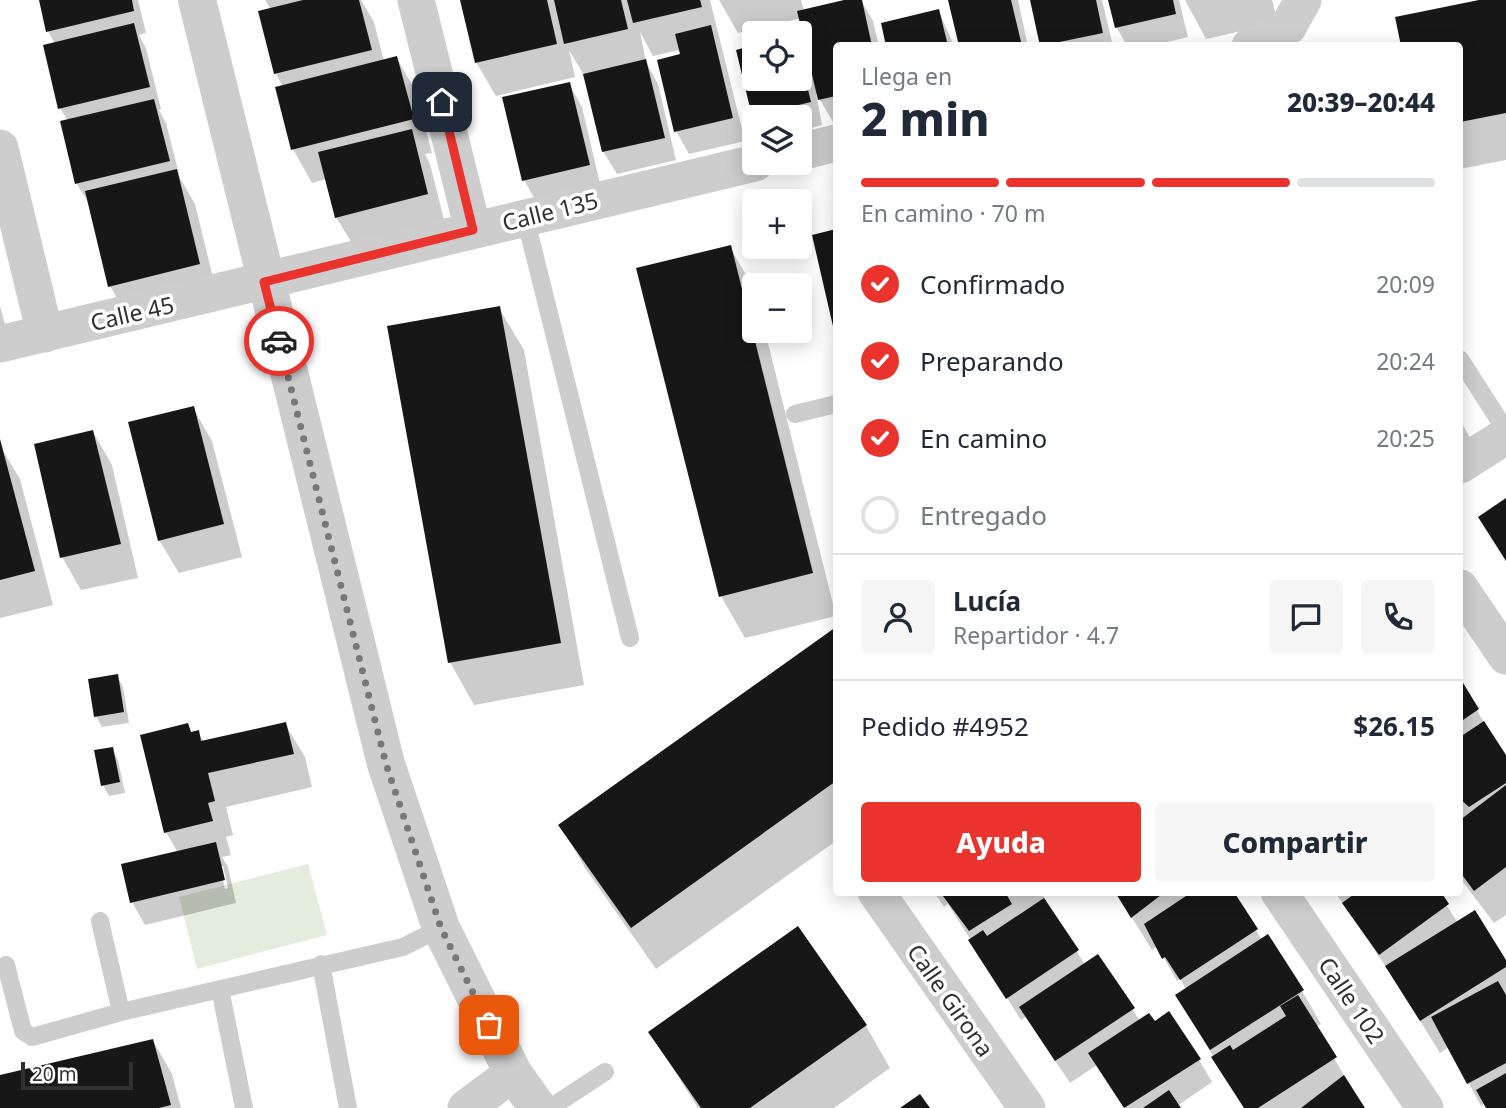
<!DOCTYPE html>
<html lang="es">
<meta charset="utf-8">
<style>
body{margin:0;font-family:"Noto Sans",sans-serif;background:#f6f6f7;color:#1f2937;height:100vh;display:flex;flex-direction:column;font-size:26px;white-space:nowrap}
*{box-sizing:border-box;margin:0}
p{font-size:23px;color:#747a83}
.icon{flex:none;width:38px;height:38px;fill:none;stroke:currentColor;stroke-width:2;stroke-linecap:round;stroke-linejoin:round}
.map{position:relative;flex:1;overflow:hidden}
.drawer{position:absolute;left:833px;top:42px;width:630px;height:854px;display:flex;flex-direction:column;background:#fff;border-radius:7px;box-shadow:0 4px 18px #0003}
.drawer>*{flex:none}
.buttons{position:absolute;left:742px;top:21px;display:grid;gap:14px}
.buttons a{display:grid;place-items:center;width:70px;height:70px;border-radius:7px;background:#fff;box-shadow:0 4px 18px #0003;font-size:35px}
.scale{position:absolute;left:21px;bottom:18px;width:112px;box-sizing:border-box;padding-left:7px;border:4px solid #303030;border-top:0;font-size:19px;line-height:24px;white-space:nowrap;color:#303030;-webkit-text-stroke:5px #fff;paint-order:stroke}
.pin{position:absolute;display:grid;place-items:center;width:60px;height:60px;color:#fff;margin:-30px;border-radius:14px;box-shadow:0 4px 10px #0006}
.courier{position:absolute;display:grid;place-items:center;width:70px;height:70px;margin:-35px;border:5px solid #eb332d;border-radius:50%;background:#fff;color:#222;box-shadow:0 2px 9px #0007}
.overview em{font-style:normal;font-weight:800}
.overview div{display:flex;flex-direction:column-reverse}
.overview{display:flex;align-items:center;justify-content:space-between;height:119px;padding:0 28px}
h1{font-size:46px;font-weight:800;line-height:52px}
.bar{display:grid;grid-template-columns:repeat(4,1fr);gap:10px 7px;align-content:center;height:84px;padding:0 28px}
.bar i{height:9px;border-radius:5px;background:#e0e1e3}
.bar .on{background:#eb332d}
.bar p{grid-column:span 4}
.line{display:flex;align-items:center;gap:18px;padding:0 28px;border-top:2px solid #e0e1e3}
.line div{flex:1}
.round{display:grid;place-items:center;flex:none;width:74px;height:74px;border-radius:7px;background:#f6f6f7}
ol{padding:0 28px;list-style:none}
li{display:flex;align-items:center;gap:21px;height:77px}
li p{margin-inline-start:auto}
li .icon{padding:7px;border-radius:50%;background:#eb332d;color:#fff;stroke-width:4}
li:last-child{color:#747a83}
li i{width:38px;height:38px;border:4px solid #e0e1e3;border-radius:50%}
.action{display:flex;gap:14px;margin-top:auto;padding:14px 28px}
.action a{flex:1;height:80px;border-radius:7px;background:#eb332d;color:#fff;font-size:28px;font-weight:800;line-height:80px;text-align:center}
.action a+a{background:#f6f6f7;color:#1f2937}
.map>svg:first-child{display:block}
.green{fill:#e4eddd}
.shadow{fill:#0003;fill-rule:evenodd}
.building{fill:#171717}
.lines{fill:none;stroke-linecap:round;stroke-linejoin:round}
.service{stroke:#cdcdcd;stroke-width:18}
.minor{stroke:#cdcdcd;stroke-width:37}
.tertiary{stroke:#cdcdcd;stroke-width:38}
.done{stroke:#787878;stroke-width:7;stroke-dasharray:0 12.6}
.route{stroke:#eb332d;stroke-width:9}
.labels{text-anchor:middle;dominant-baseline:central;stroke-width:7;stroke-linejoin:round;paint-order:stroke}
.street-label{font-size:23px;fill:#303030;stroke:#fff}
</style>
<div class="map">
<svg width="1506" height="1108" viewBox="0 0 1506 1108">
<rect width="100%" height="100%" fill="#fff"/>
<!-- green -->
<path class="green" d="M308 864 327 935 197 969 179 897Z"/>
<!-- shadow -->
<path class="shadow" d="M41 0H138L146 33 139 35 146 48 161 109 159 110 166 123 180 178 195 204 218 298 129 319 110 286 91 207 77 184 62 122 68 121 60 108 55 44 48 31Z
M265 0H361L374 22 384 61 397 58 416 92 432 153 425 154 430 164 446 228 356 250 336 217 327 179 312 183 293 149 283 87 276 74 271 10Z
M462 0H710L745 141 689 154 676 131 680 50 653 56 640 32 646 62 658 84 676 160 617 174 603 151 585 77 569 50 575 77 496 96 476 62Z
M719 0H801L804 11 861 0 873 21 879 46H836V122H833L816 93 822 125 800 131V117H755L738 51 754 47V79H800V47L811 67 801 18 738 33Z
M950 0H1018L1028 46H960Z
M1031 0H1102L1113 46H1042Z
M1110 0H1179L1188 37 1151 46H1127L1117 28Z
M1185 0H1272L1278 23 1206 39Z
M1488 0H1506V160L1460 169V46Z
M939 11 954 46H888Z
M569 84 582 107 601 188 537 203 524 180Z
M836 231V331L814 236Z
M730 247 754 289V331H765L836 616 745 638 721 596Z
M0 306 6 328 0 329Z
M499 308 524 350 584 685 474 705 450 662Z
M193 408 212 441 242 557 179 573 159 540Z
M1460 420 1485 464 1460 483Z
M93 432 112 465 138 578 81 590 62 557Z
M0 446 20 479 53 605 0 618Z
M836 629V841L656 969 585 868 561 826Z
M117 676 123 687 129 723 102 727 96 716Z
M1460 682 1506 759V915L1494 923 1460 878Z
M285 724 305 757 312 787 226 807 233 835 226 837 231 855 222 857 228 867 236 903 145 925 132 902 178 853 166 832 187 725 192 734 198 732 204 742ZM220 866H223L228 888 225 889Z
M112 749 118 760 125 793 109 796 103 785Z
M934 892H1041L1085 965 1098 956 1140 1021 1154 1023 1199 1060 1212 1082 1177 1106 1179 1108H1125L1097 1065 1070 1083 1026 1017 1021 1020 948 904 944 907Z
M1116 892H1232L1262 940 1302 991 1321 1024 1316 1027 1363 1108H1244L1177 996 1186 989 1180 979 1177 981 1157 946 1152 950Z
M1335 892H1438L1458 923 1506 963V1108H1488L1485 1103 1481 1106 1449 1047 1440 1053 1393 977Z
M798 928 866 1026 890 1068 834 1108H698L650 1032Z
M153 1041 172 1074 181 1108H0V1076Z"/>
<!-- building -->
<path class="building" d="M39 0H132L134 11 46 32Z
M303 0H359L372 50 274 74 258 11Z
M460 0H547L557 44 475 63Z
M554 0H621L628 29 564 44Z
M627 0H700L702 7 633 23Z
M844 0H862L872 46H836V96L818 100 797 11Z
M948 0H1011L1022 46H959Z
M1030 0H1096L1103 33 1040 46Z
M1108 0H1173L1176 14 1115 28Z
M1479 0H1506V113L1460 122V46H1401L1395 17Z
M939 9 948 46H886L881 23Z
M134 23 150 87 58 109 43 45Z
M711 25 733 118 674 132 657 60 680 54 675 34Z
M754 45V79H800L801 61 811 102 752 116 736 50Z
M397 56 414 119 291 150 275 87Z
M646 59 665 138 602 152 583 74Z
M570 82 590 165 522 181 502 97Z
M154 99 170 161 75 184 60 121Z
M412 129 428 194 335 218 318 152Z
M177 169 200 264 108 287 85 191Z
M836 229V335H835L812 235Z
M731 245 813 573 719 597 636 268Z
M500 306 561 643 448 663 387 326Z
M194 406 224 524 158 541 128 422Z
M93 430 121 544 60 558 34 444Z
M0 439 35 571 0 580Z
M1506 498V561L1478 517Z
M836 627V781L631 928 558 825Z
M118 674 124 712 94 717 88 679Z
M1460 678 1479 709 1460 722Z
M1484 721 1506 755V783L1469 807 1460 799V737Z
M286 722 294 754 208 773 215 801 208 803 213 821 164 833 140 735 188 723 191 732 199 730 201 741Z
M113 747 120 782 101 786 94 750Z
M1506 785V867L1474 891 1460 872V820Z
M216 842 225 880 130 903 121 864Z
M940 892H1005L1012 904 969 931Z
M1115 892H1165L1131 918Z
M1192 892H1234L1258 929 1180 980 1165 957 1162 959 1144 924Z
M1357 892H1441L1449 904 1379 955 1342 903Z
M1044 898 1079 950 1006 999 968 940 983 930 987 936Z
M1475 910 1506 960V967L1420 1021 1385 966Z
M798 926 867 1025 750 1108H701L648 1032Z
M1268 934 1304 990 1210 1050 1175 995Z
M1098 954 1135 1008 1055 1061 1019 1007Z
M1498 981 1506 995V1063L1467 1084 1431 1017Z
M1298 995 1337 1057 1258 1108H1244L1211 1057 1230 1045 1233 1050 1286 1016 1280 1006Z
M1169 1011 1201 1059 1124 1108 1088 1053 1149 1013 1155 1021Z
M153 1039 171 1105 159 1108H0V1075Z
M1506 1073V1108H1486L1476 1090Z
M1344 1075 1365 1108H1301Z
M1169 1090 1181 1108H1143Z
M920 1094 930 1108H900Z"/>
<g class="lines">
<!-- service -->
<path class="service" d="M525 217 630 638
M1460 359 1506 431
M795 414 836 404
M100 921 121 1012
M321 964 348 1108
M6 965 23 1031 32 1037 121 1012 403 947 441 928
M220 989 244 1108
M550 1108 605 1072"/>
<!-- minor -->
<path class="minor" d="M416 0 473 230
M1250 46 1288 27 1303 0
M0 148 45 334
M800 152 836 143
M0 344 755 163
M1460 465 1506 436
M1460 588 1506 656
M876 892 1027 1108
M1279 892 1425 1108
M466 1108 513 1073"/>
<!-- tertiary -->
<path class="tertiary" d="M197 0 386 764 441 928 513 1073 538 1108"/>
</g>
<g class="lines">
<!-- done -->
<path class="done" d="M279 341 386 764 441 928 489 1025"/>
<!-- route -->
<path class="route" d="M279 341 264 282 473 230 442 102"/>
</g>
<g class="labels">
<!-- street labels -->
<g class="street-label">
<text transform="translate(550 211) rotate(-14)">Calle 135</text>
<text transform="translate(132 313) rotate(-13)">Calle 45</text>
<text transform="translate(951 1000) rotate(55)">Calle Girona</text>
<text transform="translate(1352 1000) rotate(56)">Calle 102</text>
</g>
</g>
</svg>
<div class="buttons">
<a><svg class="icon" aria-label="locate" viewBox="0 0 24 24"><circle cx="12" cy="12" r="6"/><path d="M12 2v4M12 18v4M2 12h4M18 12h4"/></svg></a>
<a><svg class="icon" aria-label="layers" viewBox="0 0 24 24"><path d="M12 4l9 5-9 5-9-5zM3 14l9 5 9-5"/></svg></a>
<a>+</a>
<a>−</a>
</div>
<div class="scale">20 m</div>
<div class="pin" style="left:489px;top:1025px;background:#ea580c"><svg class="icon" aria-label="bag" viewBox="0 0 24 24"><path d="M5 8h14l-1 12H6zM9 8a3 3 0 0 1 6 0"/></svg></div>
<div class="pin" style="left:442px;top:102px;background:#1f2937"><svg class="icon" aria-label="home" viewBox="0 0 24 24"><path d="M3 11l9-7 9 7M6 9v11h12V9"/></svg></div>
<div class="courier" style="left:279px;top:341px"><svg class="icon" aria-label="car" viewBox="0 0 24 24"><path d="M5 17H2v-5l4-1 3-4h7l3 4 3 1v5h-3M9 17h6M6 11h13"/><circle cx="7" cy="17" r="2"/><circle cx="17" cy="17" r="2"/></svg></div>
<section class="drawer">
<div class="overview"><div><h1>2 min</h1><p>Llega en</p></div><em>20:39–20:44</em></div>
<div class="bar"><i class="on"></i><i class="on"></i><i class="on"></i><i></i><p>En camino · 70 m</p></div>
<ol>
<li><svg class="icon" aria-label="check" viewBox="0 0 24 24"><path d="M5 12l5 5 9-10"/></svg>Confirmado<p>20:09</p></li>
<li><svg class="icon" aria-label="check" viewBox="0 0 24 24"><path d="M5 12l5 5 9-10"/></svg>Preparando<p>20:24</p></li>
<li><svg class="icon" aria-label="check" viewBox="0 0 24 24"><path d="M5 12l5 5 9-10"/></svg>En camino<p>20:25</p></li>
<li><i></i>Entregado</li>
</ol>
<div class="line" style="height:126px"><a class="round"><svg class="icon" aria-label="person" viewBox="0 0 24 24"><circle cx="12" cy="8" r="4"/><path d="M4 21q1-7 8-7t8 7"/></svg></a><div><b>Lucía</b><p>Repartidor · 4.7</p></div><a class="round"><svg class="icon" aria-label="chat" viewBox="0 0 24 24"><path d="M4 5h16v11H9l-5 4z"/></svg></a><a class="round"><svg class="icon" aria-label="phone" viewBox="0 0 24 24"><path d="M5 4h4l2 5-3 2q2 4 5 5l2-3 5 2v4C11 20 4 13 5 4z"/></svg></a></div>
<div class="line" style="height:91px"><div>Pedido #4952</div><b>$26.15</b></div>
<div class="action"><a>Ayuda</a><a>Compartir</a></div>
</section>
</div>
